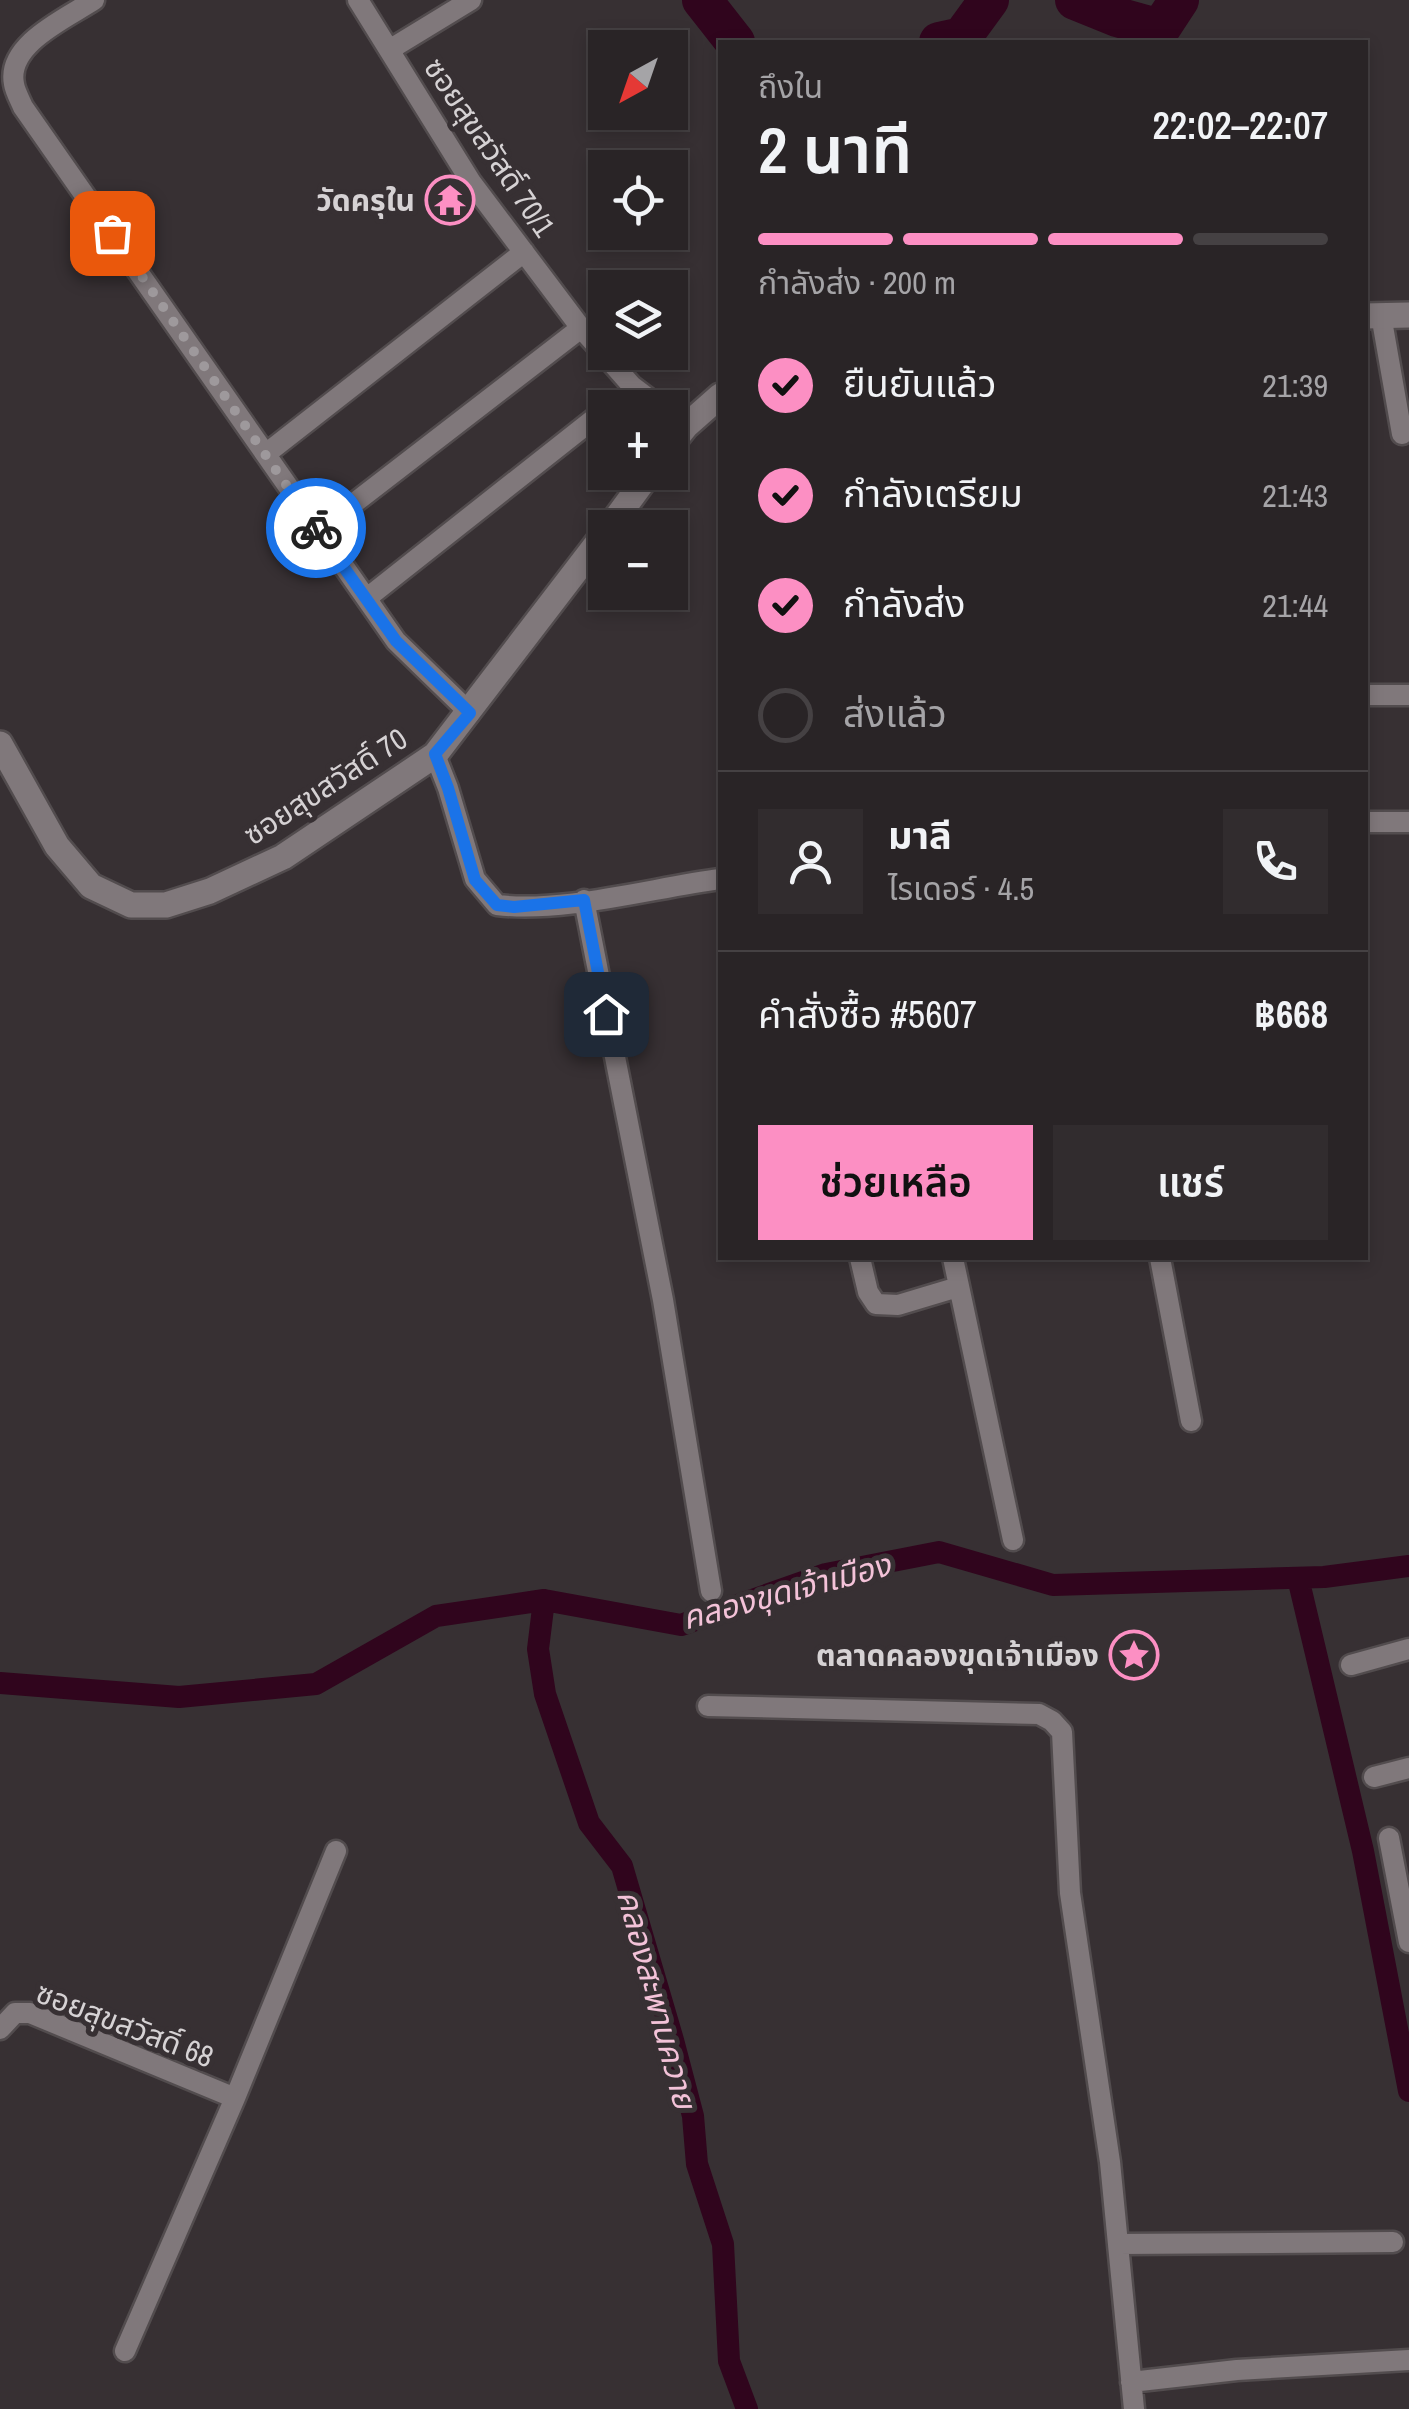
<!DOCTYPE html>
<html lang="th">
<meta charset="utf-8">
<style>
body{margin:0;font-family:"Archivo Narrow","Noto Sans Thai",sans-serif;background:#312c2e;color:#f1f3f6;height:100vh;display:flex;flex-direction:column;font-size:38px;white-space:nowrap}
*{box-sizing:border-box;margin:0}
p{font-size:32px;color:#a5a4a7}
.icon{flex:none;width:55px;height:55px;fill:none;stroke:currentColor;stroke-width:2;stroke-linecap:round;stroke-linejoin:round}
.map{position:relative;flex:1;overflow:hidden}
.side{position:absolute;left:718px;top:40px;width:650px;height:1220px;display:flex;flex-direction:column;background:#292426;border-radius:0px;box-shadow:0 5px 15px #0003,0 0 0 2px #454143}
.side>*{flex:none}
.needle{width:65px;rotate:220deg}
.tools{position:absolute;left:588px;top:30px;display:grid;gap:20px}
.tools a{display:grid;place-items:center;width:100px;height:100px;border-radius:0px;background:#292426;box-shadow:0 5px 15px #0003,0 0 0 2px #454143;font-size:50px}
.pin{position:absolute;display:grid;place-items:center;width:85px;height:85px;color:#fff;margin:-42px;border-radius:20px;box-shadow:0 5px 15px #0006}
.courier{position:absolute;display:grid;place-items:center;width:100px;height:100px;margin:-50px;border:8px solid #1a73e8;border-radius:50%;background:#fff;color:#222;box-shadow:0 2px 12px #0007}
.summary em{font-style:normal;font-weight:600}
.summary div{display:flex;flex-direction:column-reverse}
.summary{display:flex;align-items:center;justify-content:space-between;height:170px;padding:0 40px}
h1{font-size:65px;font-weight:600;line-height:75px}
.bar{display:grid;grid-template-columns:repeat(4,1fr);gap:15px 10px;align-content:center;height:120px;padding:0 40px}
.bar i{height:12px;border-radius:8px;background:#454143}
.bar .current{background:#fc8fc3}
.bar p{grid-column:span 4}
.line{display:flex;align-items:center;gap:25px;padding:0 40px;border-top:2px solid #454143}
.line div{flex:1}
.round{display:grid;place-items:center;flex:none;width:105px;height:105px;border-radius:0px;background:#312c2e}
ol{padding:0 40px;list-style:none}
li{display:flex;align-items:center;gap:30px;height:110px}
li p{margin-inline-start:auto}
li .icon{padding:10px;border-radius:50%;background:#fc8fc3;color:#111;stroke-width:4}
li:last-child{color:#a5a4a7}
li i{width:55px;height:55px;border:5px solid #454143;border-radius:50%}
.primary-button{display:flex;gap:20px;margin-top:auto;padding:20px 40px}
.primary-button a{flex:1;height:115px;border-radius:0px;background:#fc8fc3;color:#111;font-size:40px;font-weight:600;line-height:115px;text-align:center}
.primary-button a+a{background:#312c2e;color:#f1f3f6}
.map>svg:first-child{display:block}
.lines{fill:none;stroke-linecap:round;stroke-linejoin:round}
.canal{stroke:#30051d;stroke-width:22}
.river{stroke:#30051d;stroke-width:40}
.minor-casing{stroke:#524c4e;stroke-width:25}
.tertiary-casing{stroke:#524c4e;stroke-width:30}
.minor{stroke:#80787b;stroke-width:20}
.tertiary{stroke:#80787b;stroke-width:25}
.done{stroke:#9e999c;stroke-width:10;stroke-dasharray:0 18}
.route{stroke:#1a73e8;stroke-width:12}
.labels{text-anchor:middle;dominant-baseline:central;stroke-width:10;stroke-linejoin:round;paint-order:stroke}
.street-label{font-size:30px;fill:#d6d2d4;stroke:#373033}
.poi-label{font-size:30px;font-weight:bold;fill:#d6d2d4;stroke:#373033;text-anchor:end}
.water-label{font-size:32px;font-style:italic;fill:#f3c2d8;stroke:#373033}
</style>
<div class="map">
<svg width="1409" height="2409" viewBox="0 0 1409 2409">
<rect width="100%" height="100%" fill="#373033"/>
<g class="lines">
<!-- canal -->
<path class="canal" d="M1298 1578 1363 1851 1409 2091
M544 1600 538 1649 545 1694 589 1823 622 1866 673 2040 693 2116 697 2164 723 2244 729 2361 747 2409
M0 1683 179 1697 316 1684 436 1616 544 1600 681 1625 826 1574 939 1552 1053 1585 1324 1577 1409 1566"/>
<!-- river -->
<path class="river" d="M702 0 735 42
M1075 0 1117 17 1160 29 1179 0
M939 42 962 37 989 0"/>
<!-- minor casing -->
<g class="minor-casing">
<path id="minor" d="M94 0C67 18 6 44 14 84 15 91 20 100 23 107L396 641 470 713
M358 0 471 182 581 328 632 386 661 408
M389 50 471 0
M1381 315 1402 434
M267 453 524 252
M318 531 581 328
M367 598 605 410
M1365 695H1409
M435 755 448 788 475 879 497 905C564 913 652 888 720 879
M1365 822H1409
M584 900 663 1300 711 1591
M860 1258 868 1292 876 1304 898 1305 958 1287
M953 1258 1013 1540
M1160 1258 1191 1421
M1351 1665 1409 1649
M708 1706 1039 1714 1052 1721 1062 1732 1070 1893 1110 2162 1134 2409
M1374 1777 1409 1768
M1389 1838 1409 1942
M0 2029 15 2013H30L235 2098
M1118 2244 1393 2242
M125 2351 235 2098 336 1851
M1131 2382 1237 2370 1409 2360"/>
</g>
<!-- tertiary casing -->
<g class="tertiary-casing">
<path id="tertiary" d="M1365 316 1409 315
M670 446 686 426 720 396
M609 528 650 472
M0 744 57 846 91 886 131 905H166L210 891 283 857 435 755 605 533"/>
</g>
<!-- minor -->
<use href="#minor" class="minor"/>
<!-- tertiary -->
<use href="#tertiary" class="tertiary"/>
</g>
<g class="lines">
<!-- done -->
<path class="done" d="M112 233 316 528"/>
<!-- route -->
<path class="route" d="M316 528 396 641 470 713 435 754 448 788 475 880 497 905 514 907 584 900 606 1014"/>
</g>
<!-- icons -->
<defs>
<g id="temple-ring" transform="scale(2.5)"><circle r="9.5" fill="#373033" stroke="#fc8fc3" stroke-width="1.5"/><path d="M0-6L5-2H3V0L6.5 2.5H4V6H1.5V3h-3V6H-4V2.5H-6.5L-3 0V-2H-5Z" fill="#fc8fc3"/></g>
<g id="sight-ring" transform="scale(2.5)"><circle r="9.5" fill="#373033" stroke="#fc8fc3" stroke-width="1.5"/><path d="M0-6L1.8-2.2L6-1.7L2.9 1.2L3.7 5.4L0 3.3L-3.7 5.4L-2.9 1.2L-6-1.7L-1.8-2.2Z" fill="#fc8fc3"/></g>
</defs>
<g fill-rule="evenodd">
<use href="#temple-ring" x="450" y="200"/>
<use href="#sight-ring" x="1134" y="1655"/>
</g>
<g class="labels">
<!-- street labels -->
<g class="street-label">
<text transform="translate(490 147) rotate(56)">ซอยสุขสวัสดิ์ 70/1</text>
<text transform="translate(325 786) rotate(-33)">ซอยสุขสวัสดิ์ 70</text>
<text transform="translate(125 2024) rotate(21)">ซอยสุขสวัสดิ์ 68</text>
</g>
<!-- poi labels -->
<g class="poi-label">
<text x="415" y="200">วัดครุใน</text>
<text x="1099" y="1655">ตลาดคลองขุดเจ้าเมือง</text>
</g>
<!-- water labels -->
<g class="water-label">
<text transform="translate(786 1591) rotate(-15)">คลองขุดเจ้าเมือง</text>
<text transform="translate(657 1999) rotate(75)">คลองสะพานควาย</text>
</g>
</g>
</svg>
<div class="tools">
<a><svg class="needle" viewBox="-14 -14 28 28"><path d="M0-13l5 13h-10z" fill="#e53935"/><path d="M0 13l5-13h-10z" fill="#a5a4a7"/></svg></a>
<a><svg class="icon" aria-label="locate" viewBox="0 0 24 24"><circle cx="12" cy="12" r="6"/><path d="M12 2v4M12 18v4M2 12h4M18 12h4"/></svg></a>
<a><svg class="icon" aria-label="layers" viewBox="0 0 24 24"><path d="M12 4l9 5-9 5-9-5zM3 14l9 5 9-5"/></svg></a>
<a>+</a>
<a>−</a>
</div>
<div class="pin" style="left:112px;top:233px;background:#ea580c"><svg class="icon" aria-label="bag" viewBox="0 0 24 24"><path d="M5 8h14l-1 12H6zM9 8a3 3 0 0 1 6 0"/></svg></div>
<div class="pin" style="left:606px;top:1014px;background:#1f2937"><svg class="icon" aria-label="home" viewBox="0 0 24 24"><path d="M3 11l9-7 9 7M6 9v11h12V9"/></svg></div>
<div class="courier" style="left:316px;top:528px"><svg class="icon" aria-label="bike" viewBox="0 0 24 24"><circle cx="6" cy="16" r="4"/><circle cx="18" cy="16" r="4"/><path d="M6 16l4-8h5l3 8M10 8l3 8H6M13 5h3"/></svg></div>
<section class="side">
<div class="summary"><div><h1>2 นาที</h1><p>ถึงใน</p></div><em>22:02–22:07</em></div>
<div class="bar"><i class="current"></i><i class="current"></i><i class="current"></i><i></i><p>กำลังส่ง · 200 m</p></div>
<ol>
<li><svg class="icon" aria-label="check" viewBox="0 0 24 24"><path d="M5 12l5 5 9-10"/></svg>ยืนยันแล้ว<p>21:39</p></li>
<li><svg class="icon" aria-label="check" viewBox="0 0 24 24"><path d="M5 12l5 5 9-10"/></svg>กำลังเตรียม<p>21:43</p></li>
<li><svg class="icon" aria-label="check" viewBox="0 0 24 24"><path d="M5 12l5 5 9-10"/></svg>กำลังส่ง<p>21:44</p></li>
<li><i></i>ส่งแล้ว</li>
</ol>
<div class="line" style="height:180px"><a class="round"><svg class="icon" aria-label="person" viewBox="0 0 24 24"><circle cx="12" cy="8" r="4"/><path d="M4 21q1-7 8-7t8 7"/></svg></a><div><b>มาลี</b><p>ไรเดอร์ · 4.5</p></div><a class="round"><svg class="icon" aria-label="phone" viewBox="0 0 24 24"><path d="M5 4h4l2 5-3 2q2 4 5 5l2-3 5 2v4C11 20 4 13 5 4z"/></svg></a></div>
<div class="line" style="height:130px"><div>คำสั่งซื้อ #5607</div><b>฿668</b></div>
<div class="primary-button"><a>ช่วยเหลือ</a><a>แชร์</a></div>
</section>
</div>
